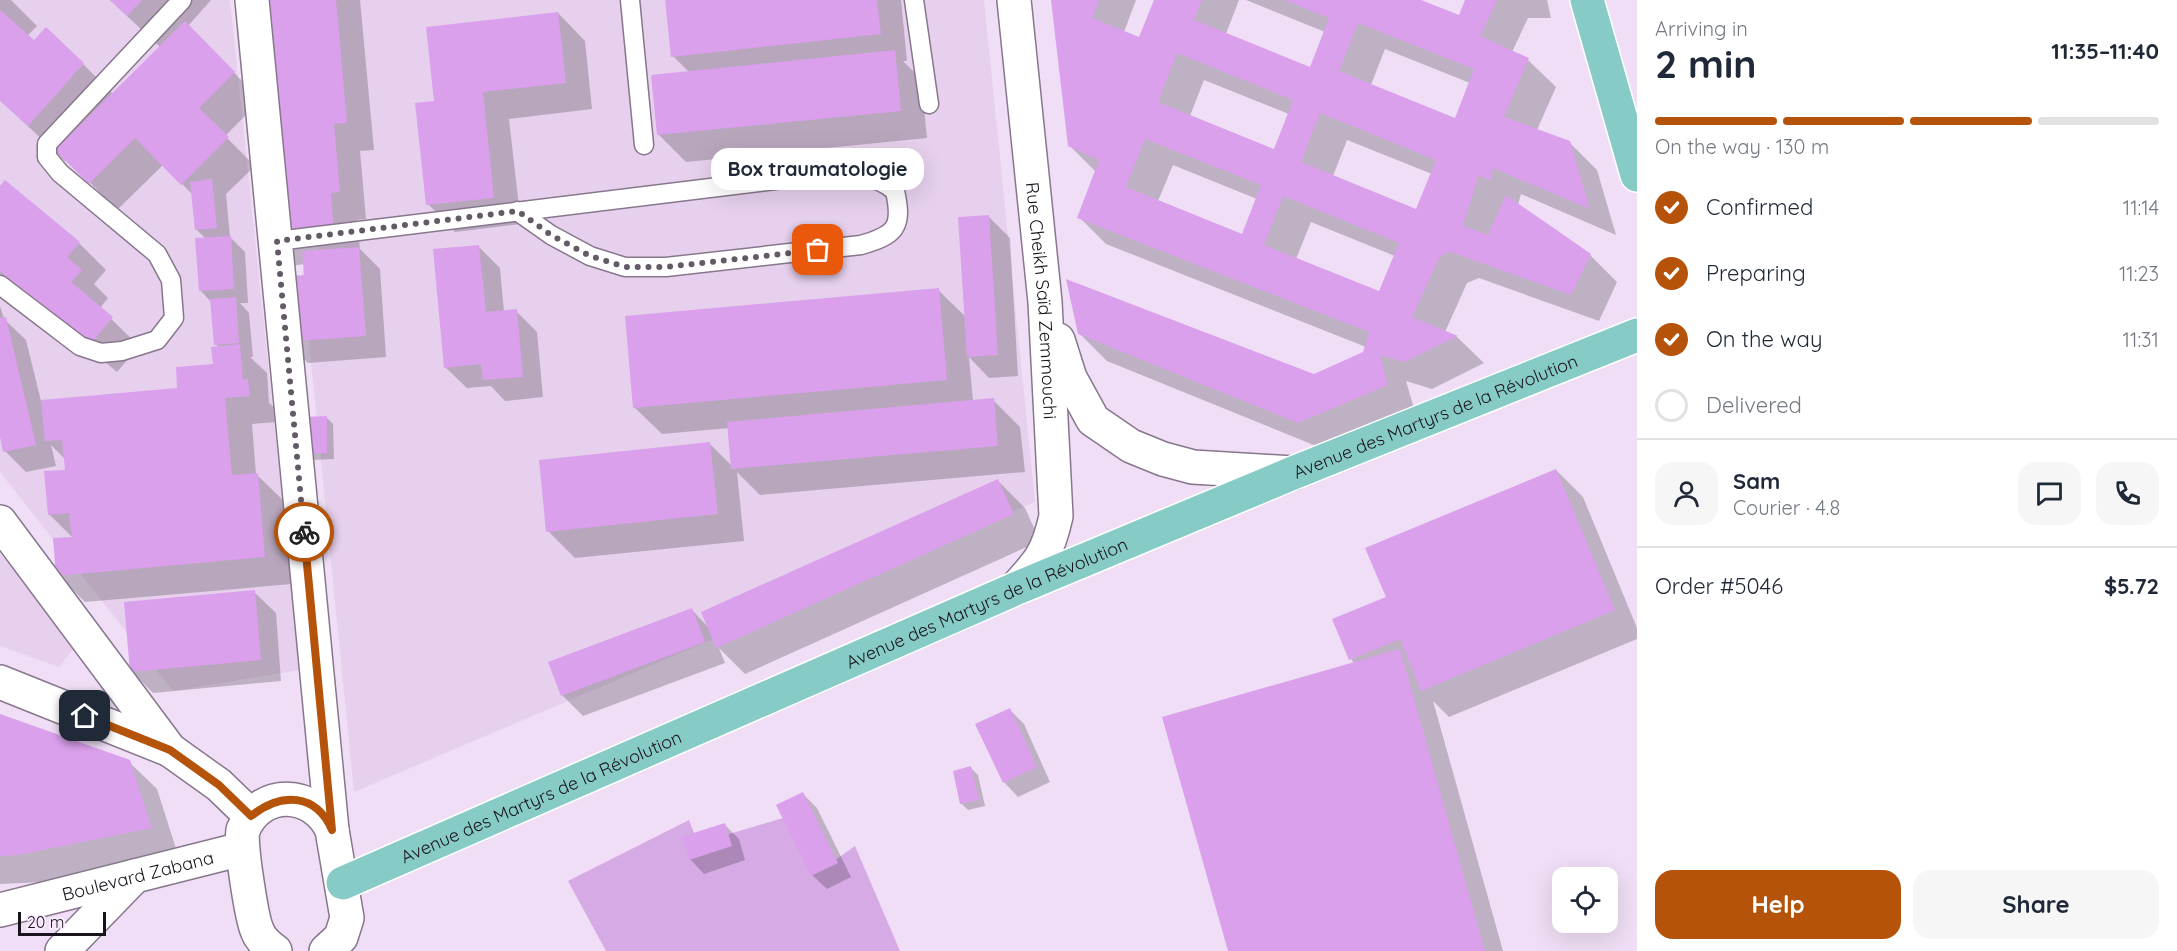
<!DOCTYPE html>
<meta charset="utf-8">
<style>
body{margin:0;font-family:Quicksand,sans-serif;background:#f6f6f7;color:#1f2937;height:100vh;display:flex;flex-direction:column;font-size:22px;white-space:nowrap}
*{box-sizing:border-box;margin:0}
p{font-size:20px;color:#747a83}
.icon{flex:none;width:33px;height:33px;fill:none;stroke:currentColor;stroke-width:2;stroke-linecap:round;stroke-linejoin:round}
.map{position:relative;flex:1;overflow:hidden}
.details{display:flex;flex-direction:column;background:#fff;width:540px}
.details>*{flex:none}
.controls{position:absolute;left:1552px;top:867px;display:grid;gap:12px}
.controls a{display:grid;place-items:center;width:66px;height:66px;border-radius:12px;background:#fff;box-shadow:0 6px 24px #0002;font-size:30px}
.scale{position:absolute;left:18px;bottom:15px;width:88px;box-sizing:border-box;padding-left:6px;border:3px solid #19131b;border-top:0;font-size:16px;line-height:21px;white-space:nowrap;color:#19131b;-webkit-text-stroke:4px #faecff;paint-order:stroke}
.pin{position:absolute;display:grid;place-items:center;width:51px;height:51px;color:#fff;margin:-26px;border-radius:12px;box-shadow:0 3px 9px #0006}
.courier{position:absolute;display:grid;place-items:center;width:60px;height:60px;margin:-30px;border:4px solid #b45309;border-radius:50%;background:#fff;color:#222;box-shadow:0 2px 8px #0007}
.bubble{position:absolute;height:42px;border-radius:18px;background:#fff;box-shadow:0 6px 24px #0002;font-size:20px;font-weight:700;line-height:42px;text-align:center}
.overview em{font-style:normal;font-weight:700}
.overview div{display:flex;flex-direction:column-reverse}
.overview{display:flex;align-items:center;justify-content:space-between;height:102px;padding:0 18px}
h1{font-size:39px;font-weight:700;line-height:45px}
.bar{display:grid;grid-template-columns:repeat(4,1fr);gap:9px 6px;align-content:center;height:72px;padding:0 18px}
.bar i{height:8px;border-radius:4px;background:#e0e1e3}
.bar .on{background:#b45309}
.bar p{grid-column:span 4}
.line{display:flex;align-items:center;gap:15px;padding:0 18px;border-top:2px solid #e0e1e3}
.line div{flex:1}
.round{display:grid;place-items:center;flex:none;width:63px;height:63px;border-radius:18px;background:#f6f6f7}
ol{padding:0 18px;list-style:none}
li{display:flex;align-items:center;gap:18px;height:66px}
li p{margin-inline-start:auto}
li .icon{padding:6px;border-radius:50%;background:#b45309;color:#fff;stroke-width:4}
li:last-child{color:#747a83}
li i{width:33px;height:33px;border:3px solid #e0e1e3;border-radius:50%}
.cta{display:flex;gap:12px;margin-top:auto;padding:12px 18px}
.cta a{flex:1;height:69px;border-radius:18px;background:#b45309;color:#fff;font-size:24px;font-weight:700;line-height:69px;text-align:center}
.cta a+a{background:#f6f6f7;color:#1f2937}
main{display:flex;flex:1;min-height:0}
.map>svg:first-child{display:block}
.built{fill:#e6d0ed}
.green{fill:#d6aae5}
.shadow{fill:#0003;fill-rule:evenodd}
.building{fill:#daa0ec;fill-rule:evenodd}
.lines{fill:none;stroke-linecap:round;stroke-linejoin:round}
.lane-casing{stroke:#87778c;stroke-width:21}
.street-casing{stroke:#87778c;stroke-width:36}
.secondary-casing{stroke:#87778c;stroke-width:36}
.primary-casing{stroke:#fff;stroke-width:36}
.lane{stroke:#fff;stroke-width:18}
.street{stroke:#fff;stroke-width:33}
.secondary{stroke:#fff;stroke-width:33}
.primary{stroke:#87cbc7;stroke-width:33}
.done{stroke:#645a67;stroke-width:6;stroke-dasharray:0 10.8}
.route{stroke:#b45309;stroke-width:8}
.labels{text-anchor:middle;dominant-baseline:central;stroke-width:6;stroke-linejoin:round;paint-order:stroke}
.street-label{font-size:18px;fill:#19131b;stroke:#faecff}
</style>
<main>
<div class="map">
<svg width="1637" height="951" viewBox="0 0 1637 951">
<rect width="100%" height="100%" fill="#efdef5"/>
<!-- built -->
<path class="built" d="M0 0H230L300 670 173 691 0 472Z
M271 0H984L1035 502 354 792 302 272 319 249 315 208Z
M0 554 78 643 59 667 0 646Z"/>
<!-- green -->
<path class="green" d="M804 812 827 866 855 846 900 951H606L568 881 689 820 698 843Z"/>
<!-- shadow -->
<path class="shadow" d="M0 0H11L37 26 27 36 34 42 83 64 114 95 161 48 110 0H211L188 26 261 100 225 136 255 166 226 194 230 237 245 252 248 303H240L249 313 253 357H250L267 373 269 403 275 408 276 422 252 424 256 474 284 501 292 584 85 602 58 575 73 538 49 514 66 471 65 459 51 445 56 466 26 472 5 451 0 431V306L4 319 26 340 41 401 179 389 215 365 219 348 216 344 212 303 200 290 206 239 197 230 193 195 163 165 117 210 67 159 65 161 0 100Z
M264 0H360L374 150 360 151 366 219 357 220 360 249 380 269 386 357 308 363 286 342 305 276V264L290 266Z
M667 0H901L907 61H903L921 79 927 138 686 162 659 135 689 72 673 56Z
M1053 0H1136L1124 32 1140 39 1156 0H1239L1226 34 1311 69 1325 32 1246 0H1417L1460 17 1467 0H1547L1551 18H1528L1512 52 1528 60 1556 87 1537 130 1569 142 1597 170 1616 235 1521 194 1518 205 1590 255 1617 282 1599 321 1479 278 1467 283 1445 332 1457 337 1484 363 1432 389 1406 381 1415 412 1326 450 1107 361 1080 334 1314 376 1364 353 1366 347 1106 244 1079 217 1096 172 1069 145ZM1385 49 1470 83 1455 120 1371 85ZM1204 80 1289 114 1275 151 1190 116ZM1347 140 1432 174 1417 211 1333 176ZM1173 165 1257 199 1242 236 1158 201ZM1311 222 1395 256 1380 293 1296 259Z
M558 13 585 41 592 109 509 119 521 224 455 232 428 204 436 102Z
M0 189 79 243 106 270 94 284 108 298 100 308 139 346 117 372 0 274Z
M988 216 1010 238 1018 376 989 378 969 357 973 401 993 400 1020 427 1025 472 760 495 737 472 744 541 575 558 548 531 709 443 732 466 729 428 662 434 634 407 938 290 966 317Z
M479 247 500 268 504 312 516 311 537 332 543 397 505 401 491 386 467 388 445 367Z
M326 417 333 424 334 459 312 460 305 453Z
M1556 470 1583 497 1637 628V639L1449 717 1433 701 1503 951H1230L1355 664 1351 659 1388 598Z
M998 481 1025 508 1040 541 745 674 719 648 725 663 583 716 562 695 692 610 708 627Z
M254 592 276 613 281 681 153 693 132 672Z
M1010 710 1024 724 1050 782 1018 797 1004 782Z
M0 716 129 762 157 789 178 855 45 882 0 884Z
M971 768 978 775 985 806 968 810 961 803Z
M803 794 817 808 851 877 827 889 812 875Z
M725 825 739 839 745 860 704 874 690 859Z"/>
<!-- building -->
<path class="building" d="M110 0H142L127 16Z
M263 0H336L347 123 334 124 340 192 331 193 334 233 261 239Z
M665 0H877L881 34 671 57Z
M1051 0H1099L1092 18 1139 37 1154 0H1202L1194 20 1310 67 1329 18 1284 0H1421L1459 15 1465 0H1497L1480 36 1529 58 1504 117 1570 141 1590 209 1493 168 1490 181 1479 175 1463 226 1488 235 1506 195 1591 254 1571 295 1451 252 1440 256 1412 317 1458 336 1404 362 1380 355 1388 385 1298 423 1078 334 1066 279 1314 374 1363 352 1369 332 1077 218 1099 160 1068 146ZM1358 23 1474 69 1455 118 1339 71ZM1177 53 1293 100 1274 149 1158 102ZM1320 113 1436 160 1416 209 1301 162ZM1145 139 1261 185 1242 234 1126 187ZM1283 196 1399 243 1379 291 1264 245Z
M0 10 34 40 46 27 84 63 28 126 0 101Z
M558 12 566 83 483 92 494 198 426 205 415 103 434 101 426 27Z
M185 21 235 72 199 108 229 137 181 185 135 138 89 184 55 150Z
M895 50 901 111 657 135 651 75Z
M212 179 217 228 195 230 190 182Z
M5 180 80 242 67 257 82 270 71 282 113 317 89 346 0 271V186Z
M989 215 998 355 967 357 958 217Z
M231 236 234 289 199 291 195 238Z
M479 245 486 312 517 309 523 377 483 380 481 364 444 368 433 249Z
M359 247 366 336 285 342 280 277 304 275 302 251Z
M939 288 947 380 633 408 625 316Z
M236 297 239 343 214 345 210 299Z
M6 317 36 445 3 452 0 437V318Z
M240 344 243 380 248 379 250 396 225 398 232 475 258 473 265 557 56 576 53 538 72 537 69 513 48 515 44 471 65 470 62 440 45 441 41 400 177 388 176 367 213 364 211 347Z
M994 398 998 446 731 469 727 422Z
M327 416V453L304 454 303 417Z
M710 442 718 514 546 532 539 460Z
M1556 469 1615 610 1421 691 1400 639 1349 660 1332 619 1386 597 1365 548Z
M998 479 1014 514 716 648 701 612Z
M255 590 261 660 130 672 124 602Z
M692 608 705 642 561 696 548 662Z
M1400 649 1485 951H1228L1162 717Z
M1010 708 1037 767 1003 783 975 724Z
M0 714 130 760 152 828 18 855 0 856Z
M971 766 979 800 960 804 953 771Z
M803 792 838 863 811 876 776 805Z
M725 823 732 846 689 860 681 837Z"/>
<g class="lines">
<!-- lane casing -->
<g class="lane-casing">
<path id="lane" d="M630 0 644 145
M914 0 929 104
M277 241 808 176C837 175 871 170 895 191 903 227 896 235 861 245L666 267H625L590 256 551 235 517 211
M0 285 80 346 101 353 122 351 157 340 174 318 171 280 157 254 60 173 47 157V144L182 0"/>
</g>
<!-- street casing -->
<g class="street-casing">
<path id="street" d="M0 522 170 750
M62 951 135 876"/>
</g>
<!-- secondary casing -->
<g class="secondary-casing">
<g id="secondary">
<path d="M252 0 332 830"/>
<path id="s1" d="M1014 0 1045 302 1056 516C1048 553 1040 562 1015 589"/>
<path d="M1058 340 1070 378 1093 420 1131 446 1163 459 1193 467 1293 473"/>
<path d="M0 682 170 750 219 785 251 816"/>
<path id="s2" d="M0 910 242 849"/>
<path d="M275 951C268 946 260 939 257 930 252 919 239 839 243 830 260 788 314 790 332 830L347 918 341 937 326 951"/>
</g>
</g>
<!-- primary casing -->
<g class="primary-casing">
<g id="primary">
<path d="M1587 0 1637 175"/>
<path id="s3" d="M343 883 1015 589 1293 473 1637 335"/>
</g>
</g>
<!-- lane -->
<use href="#lane" class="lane"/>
<!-- street -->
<use href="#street" class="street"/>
<!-- secondary -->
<use href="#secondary" class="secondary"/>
<!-- primary -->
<use href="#primary" class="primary"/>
</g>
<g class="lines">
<!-- done -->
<path class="done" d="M304 532 277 241 518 211 551 235 590 256 625 267H666L818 250"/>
<!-- route -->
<path class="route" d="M85 716 170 750 219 785 251 816C281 792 316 793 332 830L304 532"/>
</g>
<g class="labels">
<!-- street labels -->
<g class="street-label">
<text stroke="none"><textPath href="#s1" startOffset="302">Rue Cheikh Saïd Zemmouchi</textPath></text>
<text stroke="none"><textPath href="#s3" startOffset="1188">Avenue des Martyrs de la Révolution</textPath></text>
<text stroke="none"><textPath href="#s3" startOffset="702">Avenue des Martyrs de la Révolution</textPath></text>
<text stroke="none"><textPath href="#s3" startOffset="216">Avenue des Martyrs de la Révolution</textPath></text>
<text stroke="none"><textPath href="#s2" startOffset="142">Boulevard Zabana</textPath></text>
</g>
</g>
</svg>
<div class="controls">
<a><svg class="icon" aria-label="locate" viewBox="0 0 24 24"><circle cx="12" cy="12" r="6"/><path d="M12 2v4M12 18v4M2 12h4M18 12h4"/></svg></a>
</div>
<div class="scale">20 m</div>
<div class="pin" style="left:818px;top:250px;background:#ea580c"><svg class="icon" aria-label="bag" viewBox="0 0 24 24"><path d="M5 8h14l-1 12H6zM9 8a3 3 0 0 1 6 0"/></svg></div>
<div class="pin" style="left:85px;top:716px;background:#1f2937"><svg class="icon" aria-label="home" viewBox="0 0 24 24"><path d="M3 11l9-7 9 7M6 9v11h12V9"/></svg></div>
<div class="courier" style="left:304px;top:532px"><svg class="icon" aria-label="bike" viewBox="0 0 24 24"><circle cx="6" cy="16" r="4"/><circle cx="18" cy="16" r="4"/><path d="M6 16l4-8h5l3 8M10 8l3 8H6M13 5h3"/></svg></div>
<div class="bubble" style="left:711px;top:148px;width:213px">Box traumatologie</div>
</div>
<section class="details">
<div class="overview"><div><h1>2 min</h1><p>Arriving in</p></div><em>11:35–11:40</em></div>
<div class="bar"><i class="on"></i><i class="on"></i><i class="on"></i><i></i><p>On the way · 130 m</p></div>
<ol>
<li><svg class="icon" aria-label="check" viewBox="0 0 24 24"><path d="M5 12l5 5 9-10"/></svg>Confirmed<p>11:14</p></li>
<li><svg class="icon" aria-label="check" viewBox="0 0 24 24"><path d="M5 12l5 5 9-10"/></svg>Preparing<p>11:23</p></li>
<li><svg class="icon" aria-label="check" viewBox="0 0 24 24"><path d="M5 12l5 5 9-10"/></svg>On the way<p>11:31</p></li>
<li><i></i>Delivered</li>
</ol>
<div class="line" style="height:108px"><a class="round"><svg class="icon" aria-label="person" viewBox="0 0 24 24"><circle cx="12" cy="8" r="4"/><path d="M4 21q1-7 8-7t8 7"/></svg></a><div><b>Sam</b><p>Courier · 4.8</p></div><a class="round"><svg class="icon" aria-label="chat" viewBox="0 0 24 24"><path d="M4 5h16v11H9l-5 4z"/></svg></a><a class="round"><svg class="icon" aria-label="phone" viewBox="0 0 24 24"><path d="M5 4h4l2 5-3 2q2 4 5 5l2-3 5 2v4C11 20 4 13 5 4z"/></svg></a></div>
<div class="line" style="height:78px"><div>Order #5046</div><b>$5.72</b></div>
<div class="cta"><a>Help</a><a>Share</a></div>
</section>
</main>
